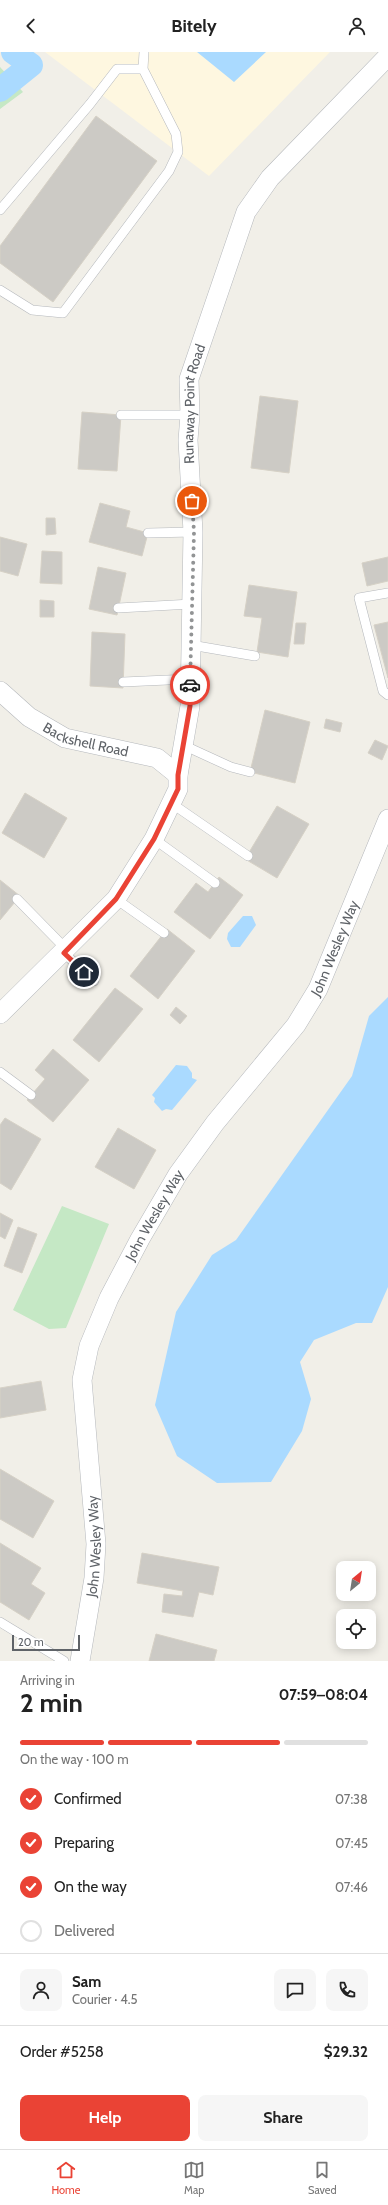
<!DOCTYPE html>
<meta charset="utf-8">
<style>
body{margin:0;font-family:Cabin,sans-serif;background:#f6f6f6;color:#222;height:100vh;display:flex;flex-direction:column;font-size:15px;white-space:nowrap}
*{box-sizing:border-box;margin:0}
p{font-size:13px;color:#767676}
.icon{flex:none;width:22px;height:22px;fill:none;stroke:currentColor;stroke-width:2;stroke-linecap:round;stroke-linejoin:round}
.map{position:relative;height:1609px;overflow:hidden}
.details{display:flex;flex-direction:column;background:#fff;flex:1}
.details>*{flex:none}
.needle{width:26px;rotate:30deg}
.controls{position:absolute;left:336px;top:1509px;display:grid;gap:8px}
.controls a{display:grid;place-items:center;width:40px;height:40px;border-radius:8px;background:#fff;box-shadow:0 2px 10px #0003;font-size:20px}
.scale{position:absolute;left:12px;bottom:10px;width:68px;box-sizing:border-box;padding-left:4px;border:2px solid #5f6368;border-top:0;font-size:11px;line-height:14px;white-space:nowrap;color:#5f6368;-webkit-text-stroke:3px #fff;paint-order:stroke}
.pin{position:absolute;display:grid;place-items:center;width:34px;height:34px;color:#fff;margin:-17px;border:2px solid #fff;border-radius:50%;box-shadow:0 1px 4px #0007}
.courier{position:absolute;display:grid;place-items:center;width:40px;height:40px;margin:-20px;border:3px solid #ea4335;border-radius:50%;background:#fff;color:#222;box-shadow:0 1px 5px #0007}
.overview em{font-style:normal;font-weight:800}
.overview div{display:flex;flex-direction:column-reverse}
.overview{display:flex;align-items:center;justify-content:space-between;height:68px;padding:0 20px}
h1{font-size:26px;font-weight:800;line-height:30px}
.bar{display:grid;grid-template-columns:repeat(4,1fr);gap:6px 4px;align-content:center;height:48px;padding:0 20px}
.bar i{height:5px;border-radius:3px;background:#e0e0e0}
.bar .selected{background:#ea4335}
.bar p{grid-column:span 4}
.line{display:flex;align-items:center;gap:10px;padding:0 20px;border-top:1px solid #e0e0e0}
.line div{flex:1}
.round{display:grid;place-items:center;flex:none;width:42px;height:42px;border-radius:8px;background:#f6f6f6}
ol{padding:0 20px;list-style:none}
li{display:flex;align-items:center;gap:12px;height:44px}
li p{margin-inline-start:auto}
li .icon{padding:4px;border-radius:50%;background:#ea4335;color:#fff;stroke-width:4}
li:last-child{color:#767676}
li i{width:22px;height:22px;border:2px solid #e0e0e0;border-radius:50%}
.cta{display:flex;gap:8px;margin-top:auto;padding:8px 20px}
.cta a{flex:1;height:46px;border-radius:8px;background:#ea4335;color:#fff;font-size:16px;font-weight:800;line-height:46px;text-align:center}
.cta a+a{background:#f6f6f6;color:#222}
header{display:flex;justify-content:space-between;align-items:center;height:52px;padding:0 20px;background:#fff;font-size:18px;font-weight:800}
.tab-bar{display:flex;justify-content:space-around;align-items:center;height:56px;border-top:1px solid #e0e0e0;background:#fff;font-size:11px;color:#767676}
.tab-bar a{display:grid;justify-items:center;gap:2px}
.tab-bar .selected{color:#ea4335}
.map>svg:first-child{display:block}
.commercial{fill:#fef7e0}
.green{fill:#c5e8c5}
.water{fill:#aadaff}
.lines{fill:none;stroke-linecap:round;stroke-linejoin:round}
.canal{stroke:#aadaff;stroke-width:24}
.building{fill:#cccac5;stroke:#d6d1c6}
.lane-casing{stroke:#b5b8bc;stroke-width:10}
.street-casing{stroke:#b5b8bc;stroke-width:20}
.lane{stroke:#fff;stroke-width:9}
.street{stroke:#fff;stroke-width:19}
.done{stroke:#929495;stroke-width:4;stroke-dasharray:0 7.2}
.route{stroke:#ea4335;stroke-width:5}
.labels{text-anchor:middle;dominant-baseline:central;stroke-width:3;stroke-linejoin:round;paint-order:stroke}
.street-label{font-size:14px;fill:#5f6368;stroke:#fff}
</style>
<header><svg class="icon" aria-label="back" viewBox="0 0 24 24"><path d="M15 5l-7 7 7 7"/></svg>Bitely<svg class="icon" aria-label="person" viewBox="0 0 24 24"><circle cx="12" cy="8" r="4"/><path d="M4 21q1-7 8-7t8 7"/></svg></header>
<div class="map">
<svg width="388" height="1609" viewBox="0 0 388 1609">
<rect width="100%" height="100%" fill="#f1efe8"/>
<!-- commercial -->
<path class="commercial" d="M45 0H330L209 124Z"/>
<!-- green -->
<path class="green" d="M0 15 23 40 0 57Z
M62 1154 109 1172 66 1276 49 1277 13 1258Z"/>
<!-- water -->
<path class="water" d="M197 0H266L234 30Z
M243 864H252L256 873 240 895H231L227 887 228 881Z
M388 945V1235L372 1271H356L314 1288 300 1310 311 1347 302 1379 271 1430 217 1431 177 1404 155 1353 176 1260 212 1203 236 1188 352 1024 369 964Z
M176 1013 187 1014 192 1021V1026L197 1028 172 1058 166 1057 162 1059 154 1050 155 1046 152 1043Z"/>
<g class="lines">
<!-- canal -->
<path class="canal" d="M0 38 31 13 13 0"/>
</g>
<!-- building -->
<path class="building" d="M96 64 157 109 53 250 0 211V194Z
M260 344 298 349 289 421 251 416Z
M82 360 121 363 117 419 78 417Z
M100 451 130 459 126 475 148 481 142 504 89 490Z
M46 466H55L56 482 46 483Z
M0 485 27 492 18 524 0 519Z
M42 499 62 500V532L40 531Z
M388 505V529L367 534 362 511Z
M98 515 126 521 117 563 89 557Z
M249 533 297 540 288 605 257 600 262 566 244 564Z
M40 548 54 549V565H40Z
M388 570V626L374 573Z
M296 571H306L304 592H294Z
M92 580 125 582 123 636 90 634Z
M265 658 310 670 295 731 250 720Z
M326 667 342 671 340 680 324 676Z
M375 688 388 694 382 708 368 701Z
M25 741 67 766 44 806 2 781Z
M277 754 309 772 277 826 245 807Z
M219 825 243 843 210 887 174 860 196 831 208 840Z
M0 828 20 844 0 868Z
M167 877 195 899 158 947 130 924Z
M115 936 143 957 99 1010 73 988Z
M176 955 187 964 180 972 170 963Z
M53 997 89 1028 53 1070 27 1048 45 1027 35 1018Z
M5 1066 41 1087 11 1138 0 1131V1073Z
M118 1076 156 1098 134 1137 95 1115Z
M0 1161 13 1168 5 1187 0 1184Z
M18 1175 37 1182 22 1221 4 1214Z
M41 1329 46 1358 0 1366V1336Z
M0 1417 54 1449 33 1486 0 1467Z
M0 1491 41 1516 31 1532 45 1541 29 1568 0 1550Z
M142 1501 219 1515 213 1543 199 1540 193 1565 162 1560 164 1542 182 1544 183 1539 137 1531Z
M156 1582 217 1598 214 1609H149Z"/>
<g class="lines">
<!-- lane casing -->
<g class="lane-casing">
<path id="lane" d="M0 158 90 52 117 17H143
M0 238 32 258 63 261 169 119 178 100 176 82 143 17 144 0
M121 363H190
M148 481 193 480
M388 541 359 546 383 639 388 643
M118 556 192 552
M191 593 255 604
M123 630 190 627
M183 693 231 715 250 720
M171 751 248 804
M154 787 215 831
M17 847 67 898
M116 847 164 881
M64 901 94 929
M0 1020 31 1043
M0 1570 64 1609"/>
</g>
<!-- street casing -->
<g class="street-casing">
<g id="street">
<path id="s1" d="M0 639 29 665 65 686 157 706 178 723"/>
<path id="s2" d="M0 962 116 847 154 787 178 737V723L190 654 193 480 188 388 190 363 189 327 246 160 270 126 388 4"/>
<path id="s3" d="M80 1609 94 1526 96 1492 82 1328 89 1294 109 1246 140 1187 178 1122 215 1071 296 973 318 937 388 767"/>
</g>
</g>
<!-- lane -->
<use href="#lane" class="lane"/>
<!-- street -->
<use href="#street" class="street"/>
</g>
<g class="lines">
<!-- done -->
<path class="done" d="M190 633 194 480 192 449"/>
<!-- route -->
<path class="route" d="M84 920 64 901 116 847 154 787 178 737V723L190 654V633"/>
</g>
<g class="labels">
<!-- street labels -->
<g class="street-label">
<text stroke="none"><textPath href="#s2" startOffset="677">Runaway Point Road</textPath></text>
<text stroke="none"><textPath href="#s1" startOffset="101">Backshell Road</textPath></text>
<text stroke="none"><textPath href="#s3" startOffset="788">John Wesley Way</textPath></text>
<text stroke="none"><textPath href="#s3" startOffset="464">John Wesley Way</textPath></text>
<text stroke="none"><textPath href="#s3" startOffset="116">John Wesley Way</textPath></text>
</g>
</g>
</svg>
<div class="controls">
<a><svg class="needle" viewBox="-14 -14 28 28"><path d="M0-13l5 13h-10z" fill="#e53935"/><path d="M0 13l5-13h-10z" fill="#767676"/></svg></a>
<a><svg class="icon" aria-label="locate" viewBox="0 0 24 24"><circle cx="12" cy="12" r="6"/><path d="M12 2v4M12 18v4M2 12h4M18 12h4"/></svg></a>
</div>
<div class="scale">20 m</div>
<div class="pin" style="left:192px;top:449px;background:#ea580c"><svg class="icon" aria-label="bag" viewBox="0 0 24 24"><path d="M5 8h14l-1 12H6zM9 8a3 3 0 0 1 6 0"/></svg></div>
<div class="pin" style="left:84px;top:920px;background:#1f2937"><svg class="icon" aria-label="home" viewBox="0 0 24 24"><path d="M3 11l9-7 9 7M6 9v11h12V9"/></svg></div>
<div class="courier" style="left:190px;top:633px"><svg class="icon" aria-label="car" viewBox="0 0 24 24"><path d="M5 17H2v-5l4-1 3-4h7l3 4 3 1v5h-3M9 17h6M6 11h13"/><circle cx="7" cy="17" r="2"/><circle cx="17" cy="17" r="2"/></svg></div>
</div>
<section class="details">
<div class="overview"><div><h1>2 min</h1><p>Arriving in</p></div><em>07:59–08:04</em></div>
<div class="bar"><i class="selected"></i><i class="selected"></i><i class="selected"></i><i></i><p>On the way · 100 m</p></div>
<ol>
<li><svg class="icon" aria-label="check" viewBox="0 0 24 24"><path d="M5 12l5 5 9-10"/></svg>Confirmed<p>07:38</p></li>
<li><svg class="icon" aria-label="check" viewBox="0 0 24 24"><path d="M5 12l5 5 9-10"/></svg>Preparing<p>07:45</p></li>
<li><svg class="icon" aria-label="check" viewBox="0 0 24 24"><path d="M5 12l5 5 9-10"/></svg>On the way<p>07:46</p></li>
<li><i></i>Delivered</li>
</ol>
<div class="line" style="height:72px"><a class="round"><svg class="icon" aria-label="person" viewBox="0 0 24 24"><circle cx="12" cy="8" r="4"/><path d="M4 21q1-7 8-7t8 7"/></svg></a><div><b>Sam</b><p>Courier · 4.5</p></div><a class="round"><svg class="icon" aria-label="chat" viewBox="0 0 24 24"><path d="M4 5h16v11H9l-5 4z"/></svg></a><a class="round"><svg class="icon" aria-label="phone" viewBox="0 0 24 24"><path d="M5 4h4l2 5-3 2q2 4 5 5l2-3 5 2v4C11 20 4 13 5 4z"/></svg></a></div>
<div class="line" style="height:52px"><div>Order #5258</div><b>$29.32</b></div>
<div class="cta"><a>Help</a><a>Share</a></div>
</section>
<nav class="tab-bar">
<a class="selected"><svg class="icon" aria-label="home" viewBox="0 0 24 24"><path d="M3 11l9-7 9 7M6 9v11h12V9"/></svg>Home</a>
<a><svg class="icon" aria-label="map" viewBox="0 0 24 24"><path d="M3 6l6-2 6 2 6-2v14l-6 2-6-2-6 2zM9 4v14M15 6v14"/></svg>Map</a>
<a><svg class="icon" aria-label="saved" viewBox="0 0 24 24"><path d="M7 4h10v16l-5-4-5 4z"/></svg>Saved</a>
</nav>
